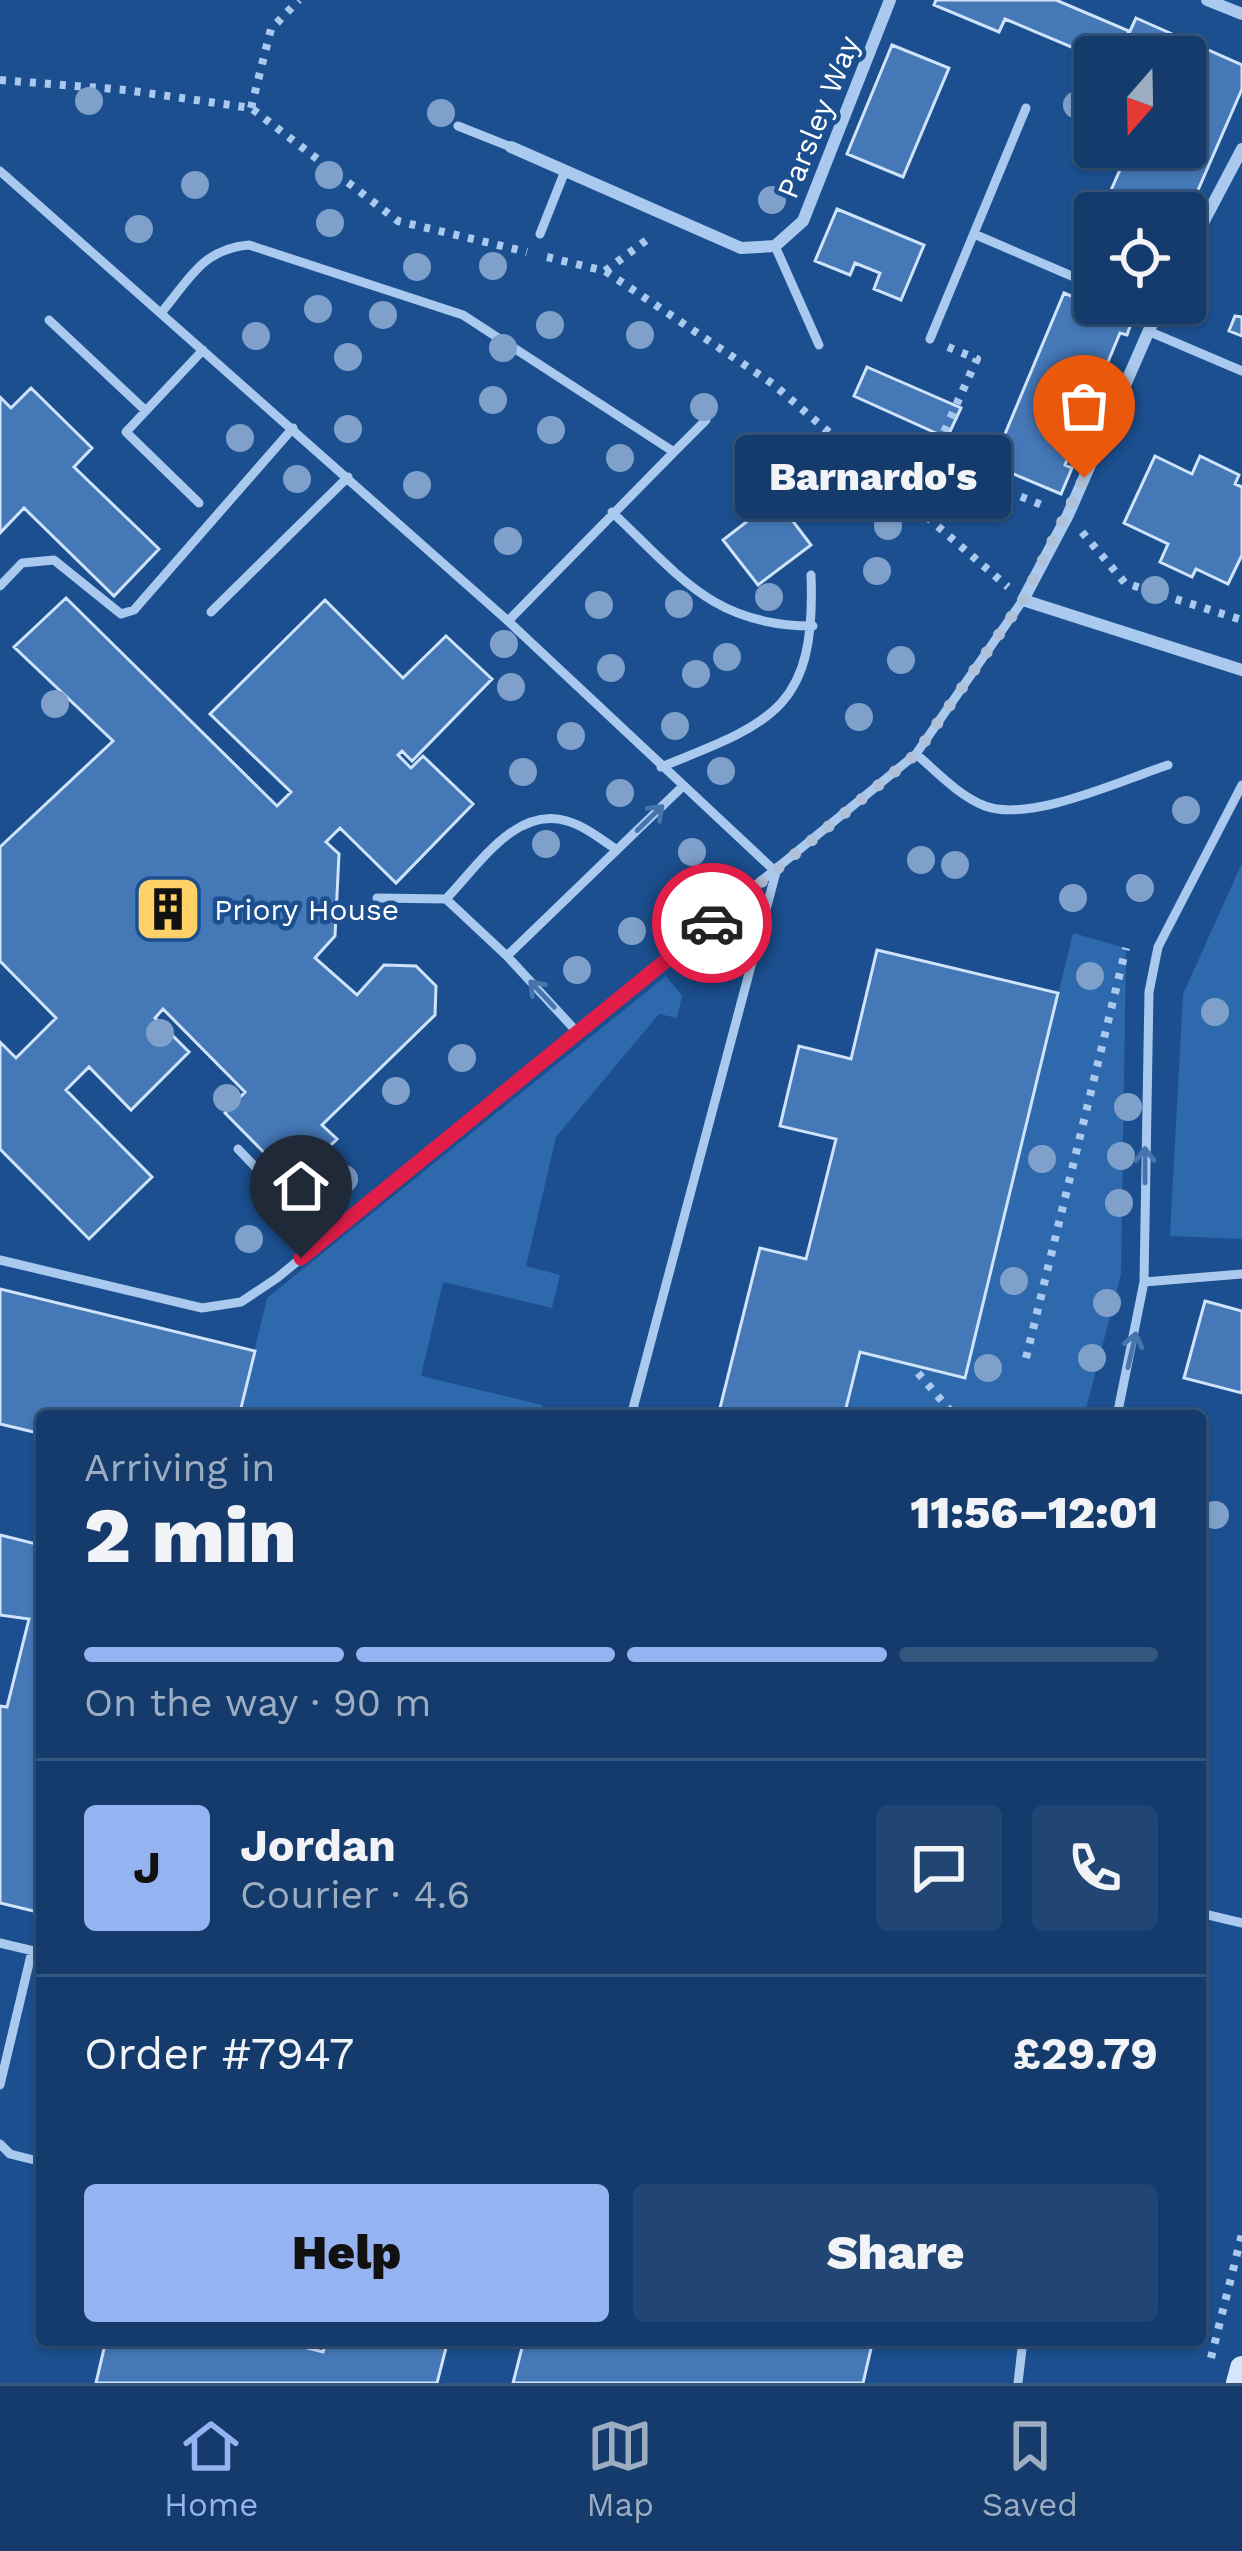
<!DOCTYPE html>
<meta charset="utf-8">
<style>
body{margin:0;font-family:"Work Sans",sans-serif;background:#214673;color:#f1f3f6;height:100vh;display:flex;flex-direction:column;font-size:45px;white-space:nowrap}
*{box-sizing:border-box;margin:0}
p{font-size:39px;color:#9dadc1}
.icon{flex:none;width:66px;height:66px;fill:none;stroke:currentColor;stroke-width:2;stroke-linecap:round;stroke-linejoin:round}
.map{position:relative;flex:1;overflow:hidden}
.sheet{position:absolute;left:36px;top:1410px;width:1170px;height:936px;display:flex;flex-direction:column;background:#143b6b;border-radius:12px;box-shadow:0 3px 9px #0004,0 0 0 3px #33557e}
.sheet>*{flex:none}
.needle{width:78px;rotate:200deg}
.tools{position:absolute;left:1074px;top:36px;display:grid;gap:24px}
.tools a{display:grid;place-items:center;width:132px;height:132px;border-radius:12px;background:#143b6b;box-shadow:0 3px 9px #0004,0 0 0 3px #33557e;font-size:60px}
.pin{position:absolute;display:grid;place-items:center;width:102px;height:102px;color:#fff;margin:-123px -51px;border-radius:50% 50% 50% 0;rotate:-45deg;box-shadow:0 0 12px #0007}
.pin .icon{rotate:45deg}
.courier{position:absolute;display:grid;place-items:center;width:120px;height:120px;margin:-60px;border:9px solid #e11d48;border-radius:50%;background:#fff;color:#222;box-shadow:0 3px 15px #0007}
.bubble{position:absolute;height:84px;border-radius:12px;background:#143b6b;box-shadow:0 3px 9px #0004,0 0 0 3px #33557e;font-size:39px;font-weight:800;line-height:84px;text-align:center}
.headline em{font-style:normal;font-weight:800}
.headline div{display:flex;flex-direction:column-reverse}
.headline{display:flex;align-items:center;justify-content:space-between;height:204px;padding:0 48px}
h1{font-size:78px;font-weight:800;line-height:90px}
.bar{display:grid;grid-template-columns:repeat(4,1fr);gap:18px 12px;align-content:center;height:144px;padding:0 48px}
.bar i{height:15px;border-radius:9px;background:#33557e}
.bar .selected{background:#95b2f1}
.bar p{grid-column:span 4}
.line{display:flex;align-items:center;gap:30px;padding:0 48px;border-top:3px solid #33557e}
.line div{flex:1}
.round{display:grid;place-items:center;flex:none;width:126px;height:126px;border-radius:12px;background:#214673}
.cta{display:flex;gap:24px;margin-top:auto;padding:24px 48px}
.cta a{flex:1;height:138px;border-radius:12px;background:#95b2f1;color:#111;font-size:48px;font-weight:800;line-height:138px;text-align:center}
.cta a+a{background:#214673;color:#f1f3f6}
.dock{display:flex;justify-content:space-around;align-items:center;height:168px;border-top:3px solid #33557e;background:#143b6b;font-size:33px;color:#9dadc1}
.dock a{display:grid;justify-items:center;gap:6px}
.dock .selected{color:#95b2f1}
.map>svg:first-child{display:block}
.green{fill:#2e69ad}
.building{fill:#4478b7;stroke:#cfe3fa;stroke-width:3}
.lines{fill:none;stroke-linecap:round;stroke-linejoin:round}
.path{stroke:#a9c9ee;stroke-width:8;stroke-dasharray:6 9;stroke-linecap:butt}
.service{stroke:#a9c9ee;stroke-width:9}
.minor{stroke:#a9c9ee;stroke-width:12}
.secondary{stroke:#d6e6fa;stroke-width:24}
.tree{fill:#7ea0ca}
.oneway{stroke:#4674ac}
.done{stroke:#afc1d8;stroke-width:12;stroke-dasharray:0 21.6}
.route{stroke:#e11d48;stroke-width:15}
.labels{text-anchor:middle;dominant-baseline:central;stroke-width:9;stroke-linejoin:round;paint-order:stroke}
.street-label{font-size:30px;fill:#fff;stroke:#1b4f8f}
.poi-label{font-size:30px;fill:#fff;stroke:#1b4f8f;text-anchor:start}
</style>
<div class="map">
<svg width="1242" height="2383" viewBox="0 0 1242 2383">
<rect width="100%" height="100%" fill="#1b4f8f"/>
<!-- green -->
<path class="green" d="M1242 863V1239L1170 1236 1183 994Z
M1073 933 1126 948 1121 1275 1084 1416H844L860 1352 965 1377Z
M666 976 682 996 677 1018 659 1014 556 1137 526 1266 560 1275 552 1308 443 1282 421 1376 542 1405 540 1416H239L267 1298Z"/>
<!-- building -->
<path class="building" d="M936 0H1056L1129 31 1118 57H1095L1005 19 999 32 934 5Z
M1136 18 1242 65V89L1185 220V213H1101L1130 147H1185V57H1118Z
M892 45 949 68 903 177 847 154Z
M837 209 924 245 901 300 874 289 880 273 855 263 850 275 815 261Z
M1095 227V265L1081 259Z
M1064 293 1132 321 1127 335 1120 333 1065 465 1072 468 1061 494 992 465Z
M1235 316 1242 317V336L1229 331Z
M867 367 961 408 947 438 854 396Z
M31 388 92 448 74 467 159 549 114 596 24 508 0 533V397L11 408Z
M1155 456 1192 474 1200 456 1239 475 1235 484 1242 487V555L1228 584 1196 569 1192 577 1160 562 1168 544 1124 523Z
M776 499 811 545 758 585 723 540Z
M66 598 277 806 291 792 210 714 325 600 403 678 446 636 492 679 412 761 402 751 398 755 411 768 423 756 473 804 396 883 340 828 326 842 339 854 335 936 315 958 357 995 384 965 416 966 436 986 435 1015 322 1125 337 1139 293 1182 225 1113 245 1092 163 1009 155 1018 189 1052 131 1110 89 1067 66 1090 152 1177 89 1239 0 1149V1042L16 1058 56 1018 0 961V847L113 741 14 647Z
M877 950 1058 993 965 1378 860 1352 844 1416H718L760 1248 806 1259 836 1139 780 1126 799 1046 851 1059Z
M0 1289 255 1351 239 1416H42V1434L0 1424Z
M1205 1301 1242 1311V1393L1184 1378Z
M0 1535 40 1545 42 1537V1913L0 1903V1706L7 1707 29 1619 0 1615Z
M106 2340H276L323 2352 326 2340H448L437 2383H96Z
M524 2340H873L863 2383H513Z"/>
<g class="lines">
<!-- path -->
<path class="path" d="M0 80 126 90 251 108 398 221 527 252
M251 108 271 29 299 0
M547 257 605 271 773 384 1008 587
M605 271 652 236
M948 347 977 359 931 461 1047 507
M1082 532 1125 583 1242 620
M1026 1358 1126 948
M918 1373 955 1416
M1211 2358 1242 2234"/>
<!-- service -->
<path class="service" d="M458 126 511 147
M0 171 508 621 776 872 631 1416
M540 234 565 171
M974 234 1095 286
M775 246 819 345
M1135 303 1156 312
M161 313C190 279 202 249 249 245L463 315 674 452 508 621
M49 320 146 411
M1148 331 1242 371
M930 339 1026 108
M674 452 706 420
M199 503 126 432 203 350
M612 512C680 576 713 626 813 626
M0 586 22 563 54 560 121 614 134 610 293 428
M211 612 348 477
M916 754C937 772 959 796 985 806 1030 823 1122 780 1168 765
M661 767C774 722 816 708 811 575
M377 898 446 899 507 956 683 786
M446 899C478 866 516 805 567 821 585 826 602 840 617 850
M507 956 577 1032
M238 1149 324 1239
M0 1260 202 1308 241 1302 277 1278 916 754 1023 600
M1144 1282 1242 1274
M1117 1416 1144 1282 1149 992 1158 947 1242 785
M1200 1913 1242 1923
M0 1943 42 1953
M0 2085 32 1951
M0 2144 10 2154 42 2162
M1018 2383 1023 2340"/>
<!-- minor -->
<path class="minor" d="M1207 0 1242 14
M511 147 741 248 775 246 803 221 890 0
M1185 257 1242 149
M1161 303 1068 515 1023 600 1242 670"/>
<!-- secondary -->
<path class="secondary" d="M1238 2383 1242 2368"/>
</g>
<!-- trees -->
<g class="tree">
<circle cx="89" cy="101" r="14"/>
<circle cx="1077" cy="105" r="14"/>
<circle cx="441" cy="113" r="14"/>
<circle cx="329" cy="175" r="14"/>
<circle cx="195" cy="185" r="14"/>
<circle cx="772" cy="200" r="14"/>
<circle cx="330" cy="223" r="14"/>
<circle cx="139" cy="229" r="14"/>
<circle cx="493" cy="266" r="14"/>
<circle cx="417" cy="267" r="14"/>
<circle cx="318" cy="309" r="14"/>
<circle cx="383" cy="315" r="14"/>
<circle cx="550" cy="325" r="14"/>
<circle cx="640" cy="335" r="14"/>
<circle cx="256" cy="336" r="14"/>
<circle cx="503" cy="348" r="14"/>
<circle cx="348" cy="357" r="14"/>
<circle cx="493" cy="400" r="14"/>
<circle cx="704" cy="407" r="14"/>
<circle cx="348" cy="429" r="14"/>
<circle cx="551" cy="430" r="14"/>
<circle cx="240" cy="438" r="14"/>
<circle cx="620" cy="458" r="14"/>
<circle cx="815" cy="470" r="14"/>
<circle cx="297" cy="479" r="14"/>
<circle cx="417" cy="485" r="14"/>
<circle cx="888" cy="526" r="14"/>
<circle cx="508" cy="541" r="14"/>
<circle cx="877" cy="571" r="14"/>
<circle cx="1155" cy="590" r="14"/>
<circle cx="769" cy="597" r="14"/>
<circle cx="679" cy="604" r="14"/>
<circle cx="599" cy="605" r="14"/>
<circle cx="504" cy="644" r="14"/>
<circle cx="727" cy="657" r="14"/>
<circle cx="901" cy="660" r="14"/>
<circle cx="611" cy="668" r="14"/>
<circle cx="696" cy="674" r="14"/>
<circle cx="511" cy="687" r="14"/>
<circle cx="55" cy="704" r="14"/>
<circle cx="859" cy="717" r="14"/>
<circle cx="675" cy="726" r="14"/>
<circle cx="571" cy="736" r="14"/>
<circle cx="721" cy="771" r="14"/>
<circle cx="523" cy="772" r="14"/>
<circle cx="620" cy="793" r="14"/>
<circle cx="1186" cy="810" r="14"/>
<circle cx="546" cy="844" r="14"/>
<circle cx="692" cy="852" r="14"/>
<circle cx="921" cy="860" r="14"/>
<circle cx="955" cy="865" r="14"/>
<circle cx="1140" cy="888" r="14"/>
<circle cx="1073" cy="898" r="14"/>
<circle cx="632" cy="931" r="14"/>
<circle cx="577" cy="970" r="14"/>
<circle cx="1090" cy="976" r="14"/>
<circle cx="1215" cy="1012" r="14"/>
<circle cx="160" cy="1033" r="14"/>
<circle cx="462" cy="1058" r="14"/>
<circle cx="396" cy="1091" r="14"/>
<circle cx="227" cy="1098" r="14"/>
<circle cx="1128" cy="1107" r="14"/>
<circle cx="1121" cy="1156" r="14"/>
<circle cx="1042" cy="1159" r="14"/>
<circle cx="344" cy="1179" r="14"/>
<circle cx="1119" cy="1203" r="14"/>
<circle cx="249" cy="1239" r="14"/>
<circle cx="1014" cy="1281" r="14"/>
<circle cx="1107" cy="1303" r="14"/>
<circle cx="1092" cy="1358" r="14"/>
<circle cx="988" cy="1368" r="14"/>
<circle cx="1215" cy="1515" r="14"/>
</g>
<!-- one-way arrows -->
<defs><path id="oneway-shaft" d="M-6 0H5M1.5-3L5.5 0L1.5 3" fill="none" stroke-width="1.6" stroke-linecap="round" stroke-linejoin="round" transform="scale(3)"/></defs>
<g class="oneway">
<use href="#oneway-shaft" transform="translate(650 818) rotate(-44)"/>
<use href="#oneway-shaft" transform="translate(542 994) rotate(-133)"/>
<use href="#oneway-shaft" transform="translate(1145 1165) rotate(-90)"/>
<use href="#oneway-shaft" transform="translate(1132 1350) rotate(-77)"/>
</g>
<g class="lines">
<!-- done -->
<path class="done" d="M712 923 916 754 1023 600 1084 478"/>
<!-- route -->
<path class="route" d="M301 1258 712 923"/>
</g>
<!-- icons -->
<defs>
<g id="building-square" transform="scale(3.45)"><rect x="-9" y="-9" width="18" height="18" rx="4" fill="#ffd166" stroke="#1b4f8f"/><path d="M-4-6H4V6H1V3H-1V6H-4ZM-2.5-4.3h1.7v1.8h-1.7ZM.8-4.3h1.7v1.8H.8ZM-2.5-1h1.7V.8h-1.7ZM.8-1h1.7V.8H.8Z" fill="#111"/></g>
</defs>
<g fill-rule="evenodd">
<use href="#building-square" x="168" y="909"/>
</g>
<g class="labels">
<!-- street labels -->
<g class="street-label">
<text transform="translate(818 117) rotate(-68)">Parsley Way</text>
</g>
<!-- poi labels -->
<g class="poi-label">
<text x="214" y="909">Priory House</text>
</g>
</g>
</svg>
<div class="tools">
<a><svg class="needle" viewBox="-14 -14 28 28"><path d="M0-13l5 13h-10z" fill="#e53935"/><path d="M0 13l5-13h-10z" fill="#9dadc1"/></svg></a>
<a><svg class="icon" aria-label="locate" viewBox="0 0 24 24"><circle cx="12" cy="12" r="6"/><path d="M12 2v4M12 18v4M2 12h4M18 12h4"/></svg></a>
</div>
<div class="pin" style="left:1084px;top:478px;background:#ea580c"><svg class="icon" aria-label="bag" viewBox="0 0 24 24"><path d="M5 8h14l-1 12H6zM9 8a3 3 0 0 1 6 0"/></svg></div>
<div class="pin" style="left:301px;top:1258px;background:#1f2937"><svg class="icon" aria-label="home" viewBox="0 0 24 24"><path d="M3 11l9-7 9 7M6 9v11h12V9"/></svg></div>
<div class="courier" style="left:712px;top:923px"><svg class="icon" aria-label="car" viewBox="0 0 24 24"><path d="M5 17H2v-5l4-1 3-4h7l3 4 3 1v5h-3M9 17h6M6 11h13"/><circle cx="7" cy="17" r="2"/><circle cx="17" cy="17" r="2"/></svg></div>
<div class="bubble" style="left:735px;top:435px;width:276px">Barnardo's</div>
<section class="sheet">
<div class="headline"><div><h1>2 min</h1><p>Arriving in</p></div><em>11:56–12:01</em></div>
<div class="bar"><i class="selected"></i><i class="selected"></i><i class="selected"></i><i></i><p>On the way · 90 m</p></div>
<div class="line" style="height:216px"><b class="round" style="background:#95b2f1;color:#111">J</b><div><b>Jordan</b><p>Courier · 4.6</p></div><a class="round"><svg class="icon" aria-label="chat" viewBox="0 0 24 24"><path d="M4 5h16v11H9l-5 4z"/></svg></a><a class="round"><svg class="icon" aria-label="phone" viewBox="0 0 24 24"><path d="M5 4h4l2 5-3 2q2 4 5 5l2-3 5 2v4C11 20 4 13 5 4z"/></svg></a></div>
<div class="line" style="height:156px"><div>Order #7947</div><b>£29.79</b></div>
<div class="cta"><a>Help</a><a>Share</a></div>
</section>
</div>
<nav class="dock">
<a class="selected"><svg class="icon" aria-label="home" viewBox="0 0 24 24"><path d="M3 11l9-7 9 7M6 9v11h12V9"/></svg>Home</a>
<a><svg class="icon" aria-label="map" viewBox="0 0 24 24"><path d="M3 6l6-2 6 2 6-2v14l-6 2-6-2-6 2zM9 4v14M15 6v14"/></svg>Map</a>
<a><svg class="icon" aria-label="saved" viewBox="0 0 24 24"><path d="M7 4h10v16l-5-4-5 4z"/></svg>Saved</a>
</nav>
